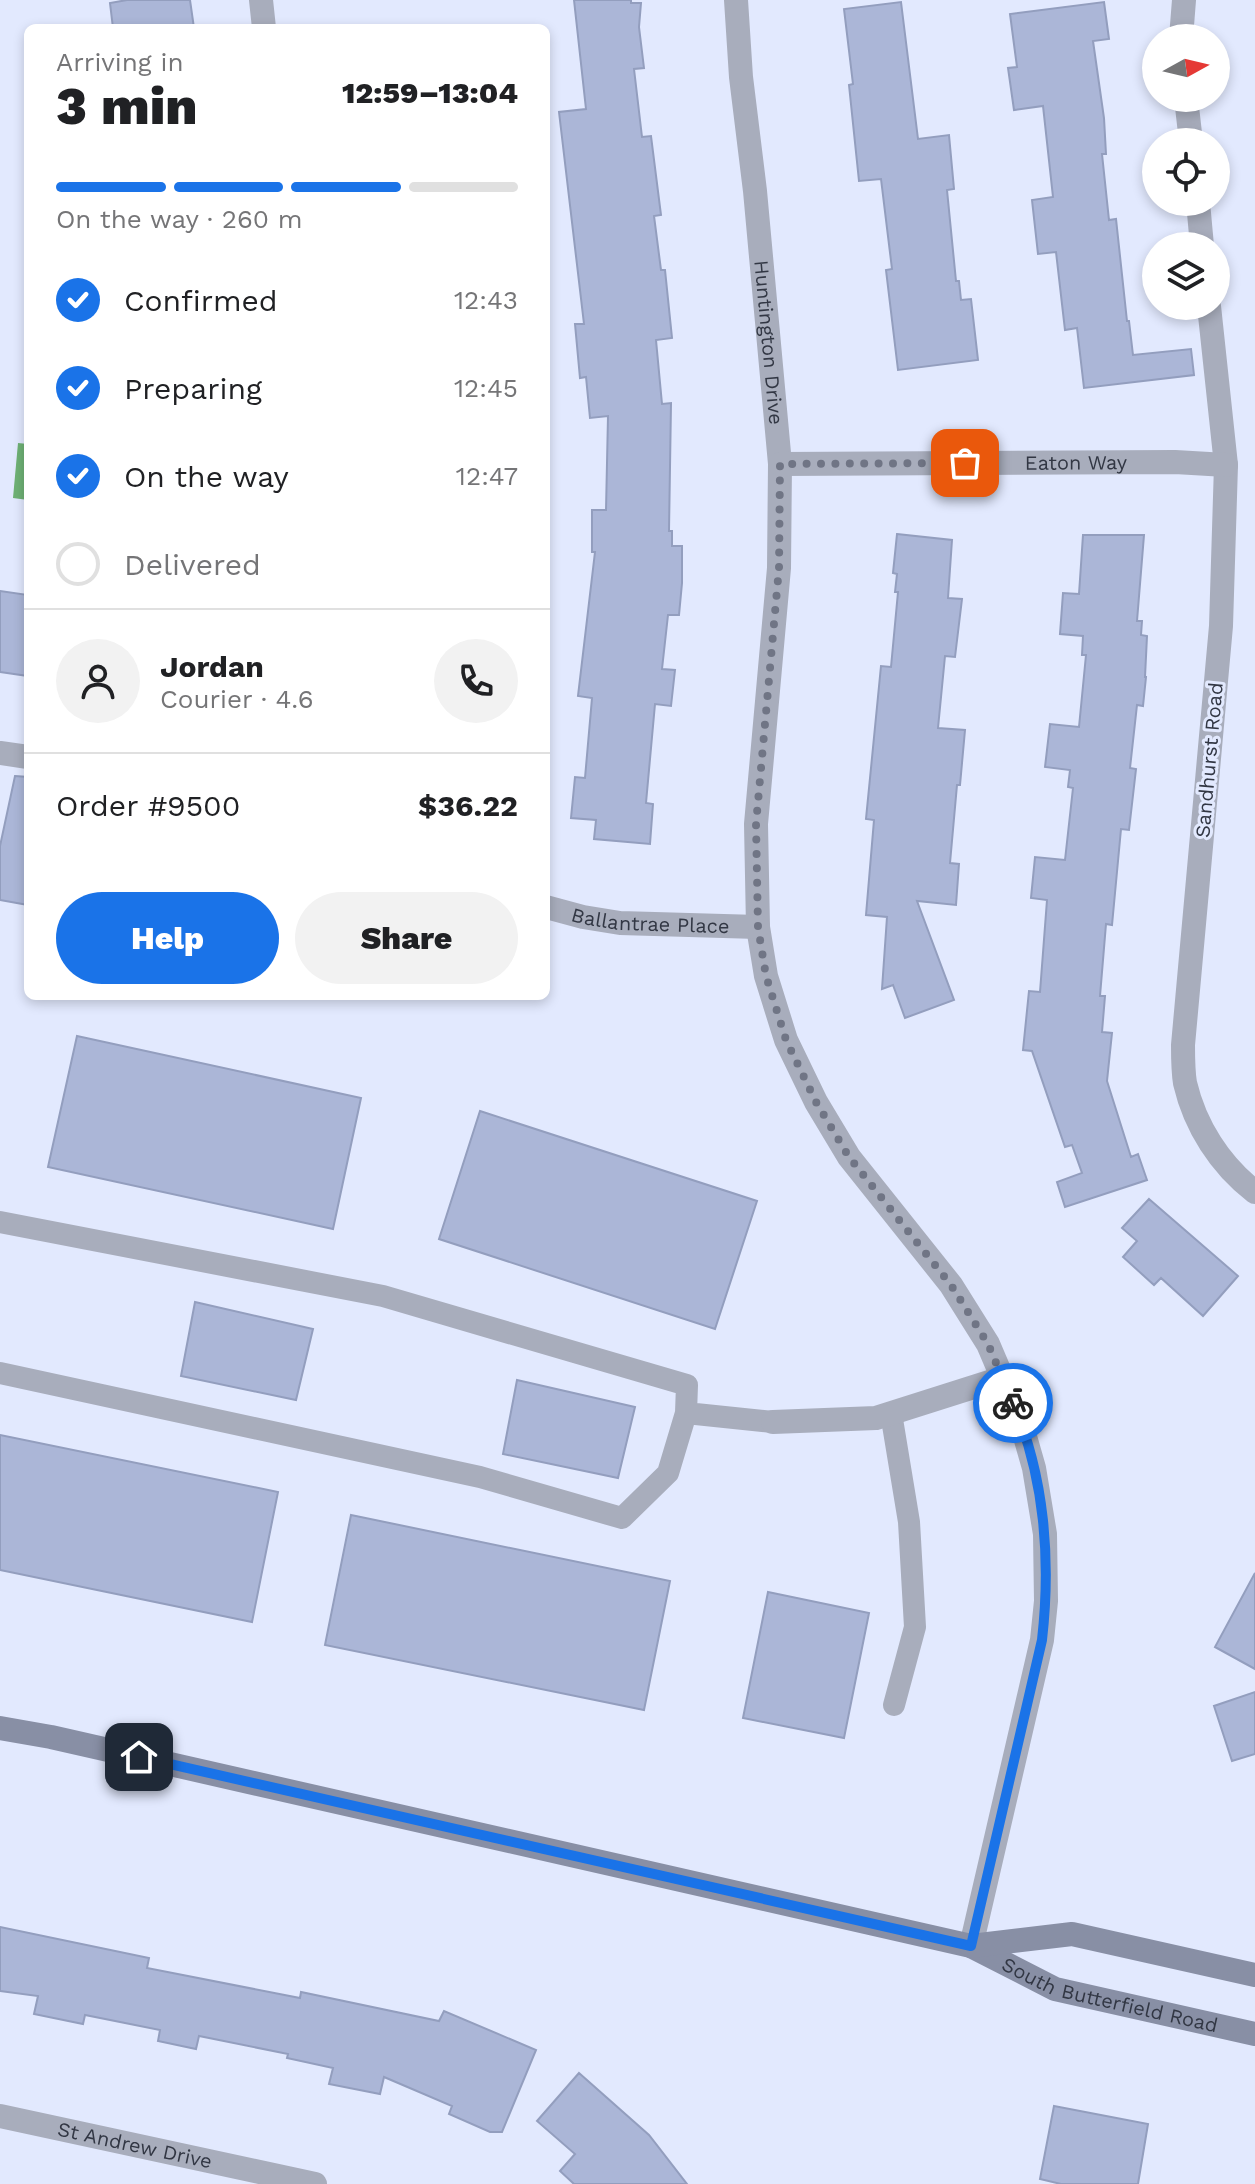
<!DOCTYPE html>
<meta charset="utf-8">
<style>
body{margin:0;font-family:"Work Sans",sans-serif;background:#f2f2f2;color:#202124;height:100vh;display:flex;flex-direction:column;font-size:30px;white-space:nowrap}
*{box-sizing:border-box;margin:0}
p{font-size:26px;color:#757577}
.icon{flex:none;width:44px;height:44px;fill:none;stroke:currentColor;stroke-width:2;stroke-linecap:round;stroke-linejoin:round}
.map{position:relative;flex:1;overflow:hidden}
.side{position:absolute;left:24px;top:24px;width:526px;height:976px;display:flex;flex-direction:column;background:#fff;border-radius:12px;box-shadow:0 4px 12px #0003}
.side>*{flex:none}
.needle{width:52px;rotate:82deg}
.buttons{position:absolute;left:1142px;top:24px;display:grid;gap:16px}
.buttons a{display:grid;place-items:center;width:88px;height:88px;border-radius:50%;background:#fff;box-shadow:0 4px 12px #0003;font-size:40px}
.pin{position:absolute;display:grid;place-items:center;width:68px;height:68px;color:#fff;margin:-34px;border-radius:16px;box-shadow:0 4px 12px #0006}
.courier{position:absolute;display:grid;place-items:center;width:80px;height:80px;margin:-40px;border:6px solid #1a73e8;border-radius:50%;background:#fff;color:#222;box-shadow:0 2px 10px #0007}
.headline em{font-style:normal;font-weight:800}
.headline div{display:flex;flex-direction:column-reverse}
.headline{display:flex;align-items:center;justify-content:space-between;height:136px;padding:0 32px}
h1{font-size:52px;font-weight:800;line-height:60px}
.bar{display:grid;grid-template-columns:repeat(4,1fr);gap:12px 8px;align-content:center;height:96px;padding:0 32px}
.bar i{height:10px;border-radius:6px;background:#e0e0e0}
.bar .current{background:#1a73e8}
.bar p{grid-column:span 4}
.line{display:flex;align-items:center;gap:20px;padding:0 32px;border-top:2px solid #e0e0e0}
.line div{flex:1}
.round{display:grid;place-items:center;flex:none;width:84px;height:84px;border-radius:42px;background:#f2f2f2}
ol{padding:0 32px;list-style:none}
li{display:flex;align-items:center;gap:24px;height:88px}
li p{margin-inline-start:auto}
li .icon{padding:8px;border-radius:50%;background:#1a73e8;color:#fff;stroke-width:4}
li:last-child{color:#757577}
li i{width:44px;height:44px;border:4px solid #e0e0e0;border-radius:50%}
.action{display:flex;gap:16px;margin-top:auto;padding:16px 32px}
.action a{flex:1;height:92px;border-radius:48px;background:#1a73e8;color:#fff;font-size:32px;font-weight:800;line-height:92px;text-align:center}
.action a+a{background:#f2f2f2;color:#202124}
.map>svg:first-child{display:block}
.water{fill:#6eb175}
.building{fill:#abb6d7;stroke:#939ebe;stroke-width:2}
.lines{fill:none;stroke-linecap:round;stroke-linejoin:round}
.lane{stroke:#a8adbc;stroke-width:22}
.street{stroke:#a8adbc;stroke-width:24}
.secondary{stroke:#888fa5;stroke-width:24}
.done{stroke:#707585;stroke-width:8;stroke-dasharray:0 14.4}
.route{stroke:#1a73e8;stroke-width:10}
.labels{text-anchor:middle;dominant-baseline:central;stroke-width:6;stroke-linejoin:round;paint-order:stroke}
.street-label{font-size:20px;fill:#323744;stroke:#e2e9fe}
</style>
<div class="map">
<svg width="1255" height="2184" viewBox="0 0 1255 2184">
<rect width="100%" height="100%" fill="#e2e9fe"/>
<!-- water -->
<path class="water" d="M18 443 28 444V500L13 498Z"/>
<!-- building -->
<path class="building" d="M127 0H190L194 28H113L110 3Z
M574 0H631V3H641L639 27 644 68 634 69 642 137 651 136 661 215 654 216 661 270H665L672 338 656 340 662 404 671 403 669 531H672V546H682V583L679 615H668L662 669 675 670 671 706 655 704 646 803 653 804 650 844 594 839 596 820 571 818 575 777 585 778 592 698 578 696 595 552H592V510H606L608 416 590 418 586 377 580 378 575 324H584L559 112 586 109Z
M901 2 918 139 949 135 954 189 947 190 956 281H959L961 300 971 299 978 360 898 370 886 270 892 269 881 179 859 181 849 85 853 84 844 9Z
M1104 2 1109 39 1093 41 1104 118 1106 154H1102L1109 220 1116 219 1127 321H1129L1133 355 1191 349 1194 375 1084 388 1077 328 1065 330 1056 252 1038 254 1032 200 1053 197 1043 106 1014 110 1008 68 1017 67 1010 14Z
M897 534 952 540 948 598 962 599 955 657 945 656 938 728 965 730 960 785H957L950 863 959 864 956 905 917 901 954 1000 905 1018 893 985 882 989 887 917 866 915 874 820 866 819 881 666 891 667 898 592H895L897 574 893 573Z
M1083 535H1144L1137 621H1142L1141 635 1147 636 1145 677H1146L1143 706 1137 705 1130 768 1136 769 1129 830 1121 829 1112 925 1106 924 1100 996H1105L1102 1032 1112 1033 1107 1081 1131 1157 1138 1154 1147 1180 1065 1207 1057 1182 1082 1173 1072 1145 1065 1147 1032 1051 1023 1050 1029 991 1040 992 1047 900 1031 898 1035 857 1065 860 1073 788 1068 787 1070 770 1045 767 1050 724 1079 727 1086 655H1082L1083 636 1060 634 1063 593 1079 594Z
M0 591 28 595V676L0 672Z
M15 776 28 777V905L0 900V846Z
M77 1036 361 1098 333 1229 48 1167Z
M480 1111 757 1201 715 1329 439 1239Z
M1149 1199 1238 1276 1203 1316 1161 1278 1154 1285 1123 1257 1137 1241 1122 1228Z
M195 1302 313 1329 296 1400 181 1376Z
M517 1380 635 1407 618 1478 503 1454Z
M0 1435 278 1492 252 1622 0 1570Z
M351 1515 670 1581 644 1710 325 1645Z
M1255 1573V1669L1215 1647Z
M768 1592 869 1613 844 1738 743 1718Z
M1255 1692V1754L1232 1761 1214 1706Z
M0 1927 149 1958 147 1968 300 1998 301 1992 439 2021 444 2011 536 2050 502 2132H490L449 2114 452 2106 384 2077 380 2094 329 2084 333 2068 287 2058 288 2054 199 2036 196 2049 158 2041 160 2030 85 2015 83 2024 34 2014 38 1996 0 1991Z
M579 2073 649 2135 687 2184H574L560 2171 575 2154 537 2121Z
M1054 2106 1148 2124 1138 2184H1061L1040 2179Z"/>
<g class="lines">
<!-- lane -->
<path class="lane" d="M0 1222 383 1296 687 1385 686 1413 773 1422
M0 1373 480 1477 622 1518 668 1473 686 1413
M891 1413 909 1522 915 1627 894 1705"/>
<!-- street -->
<g class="street">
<path d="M261 0 264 28"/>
<path id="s1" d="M736 0 741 77 755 191 780 464 779 568 756 824 758 927 766 976 786 1040 816 1102 849 1157 951 1285 988 1344 1020 1419 1034 1468 1045 1534 1046 1601 1042 1640 971 1946"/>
<path d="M1181 38 1184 0"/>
<path d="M1186 98 1191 142"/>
<path d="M1198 202 1202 246"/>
<path d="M1209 306 1226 465 1221 626 1183 1045C1183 1057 1183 1071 1185 1083 1195 1126 1220 1165 1255 1192"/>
<path id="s2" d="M780 464 1175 462 1226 465"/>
<path d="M0 753 28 757"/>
<path id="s3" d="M546 907 583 917 620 923 758 927"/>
<path d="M773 1422 876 1418 1002 1378"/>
<path id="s4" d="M0 2116 315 2184"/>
</g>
<!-- secondary -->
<g class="secondary">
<path id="s5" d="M0 1728 51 1737 971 1946 1055 1989 1255 2034"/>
<path d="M971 1946 1072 1934 1255 1975"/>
</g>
</g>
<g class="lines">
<!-- done -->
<path class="done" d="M965 463 780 464 779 568 756 824 758 927 766 976 786 1040 816 1102 849 1157 951 1285 988 1344 1013 1403"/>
<!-- route -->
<path class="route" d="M139 1757 971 1946 1042 1640C1051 1561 1045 1477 1013 1403"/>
</g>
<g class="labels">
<!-- street labels -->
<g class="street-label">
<text stroke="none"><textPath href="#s1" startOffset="344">Huntington Drive</textPath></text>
<text stroke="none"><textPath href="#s2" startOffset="296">Eaton Way</textPath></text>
<text transform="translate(1209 760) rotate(-85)">Sandhurst Road</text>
<text stroke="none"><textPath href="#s3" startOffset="106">Ballantrae Place</textPath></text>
<text stroke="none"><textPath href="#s5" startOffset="1144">South Butterfield Road</textPath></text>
<text stroke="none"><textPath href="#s4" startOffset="138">St Andrew Drive</textPath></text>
</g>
</g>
</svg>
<div class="buttons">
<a><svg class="needle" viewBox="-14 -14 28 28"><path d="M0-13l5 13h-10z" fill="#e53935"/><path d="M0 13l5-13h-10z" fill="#757577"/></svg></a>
<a><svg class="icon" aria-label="locate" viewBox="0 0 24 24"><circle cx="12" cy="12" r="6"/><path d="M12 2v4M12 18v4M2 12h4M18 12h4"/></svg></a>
<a><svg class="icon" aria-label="layers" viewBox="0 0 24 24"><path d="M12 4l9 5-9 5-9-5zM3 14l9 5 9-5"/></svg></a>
</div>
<div class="pin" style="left:965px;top:463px;background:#ea580c"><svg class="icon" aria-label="bag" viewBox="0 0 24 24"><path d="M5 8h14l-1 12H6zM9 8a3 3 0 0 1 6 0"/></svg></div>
<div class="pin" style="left:139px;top:1757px;background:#1f2937"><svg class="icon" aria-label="home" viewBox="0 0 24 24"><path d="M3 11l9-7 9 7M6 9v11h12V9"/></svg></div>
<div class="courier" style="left:1013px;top:1403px"><svg class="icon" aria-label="bike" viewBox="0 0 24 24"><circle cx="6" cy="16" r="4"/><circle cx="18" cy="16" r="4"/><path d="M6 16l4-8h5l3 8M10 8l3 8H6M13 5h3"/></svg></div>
<section class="side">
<div class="headline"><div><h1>3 min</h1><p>Arriving in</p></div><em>12:59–13:04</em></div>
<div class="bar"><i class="current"></i><i class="current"></i><i class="current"></i><i></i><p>On the way · 260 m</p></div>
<ol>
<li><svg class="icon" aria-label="check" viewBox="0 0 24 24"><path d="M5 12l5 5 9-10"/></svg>Confirmed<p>12:43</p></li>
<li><svg class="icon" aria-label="check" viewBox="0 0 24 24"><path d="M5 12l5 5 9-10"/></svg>Preparing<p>12:45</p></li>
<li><svg class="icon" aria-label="check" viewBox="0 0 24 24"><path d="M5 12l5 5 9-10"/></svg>On the way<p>12:47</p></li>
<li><i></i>Delivered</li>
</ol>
<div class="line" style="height:144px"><a class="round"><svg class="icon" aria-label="person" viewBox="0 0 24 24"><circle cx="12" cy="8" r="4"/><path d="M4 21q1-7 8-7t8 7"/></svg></a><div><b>Jordan</b><p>Courier · 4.6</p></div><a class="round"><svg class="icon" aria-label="phone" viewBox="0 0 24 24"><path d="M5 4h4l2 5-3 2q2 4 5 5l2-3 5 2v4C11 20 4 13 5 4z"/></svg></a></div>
<div class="line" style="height:104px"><div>Order #9500</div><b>$36.22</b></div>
<div class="action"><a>Help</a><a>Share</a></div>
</section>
</div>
